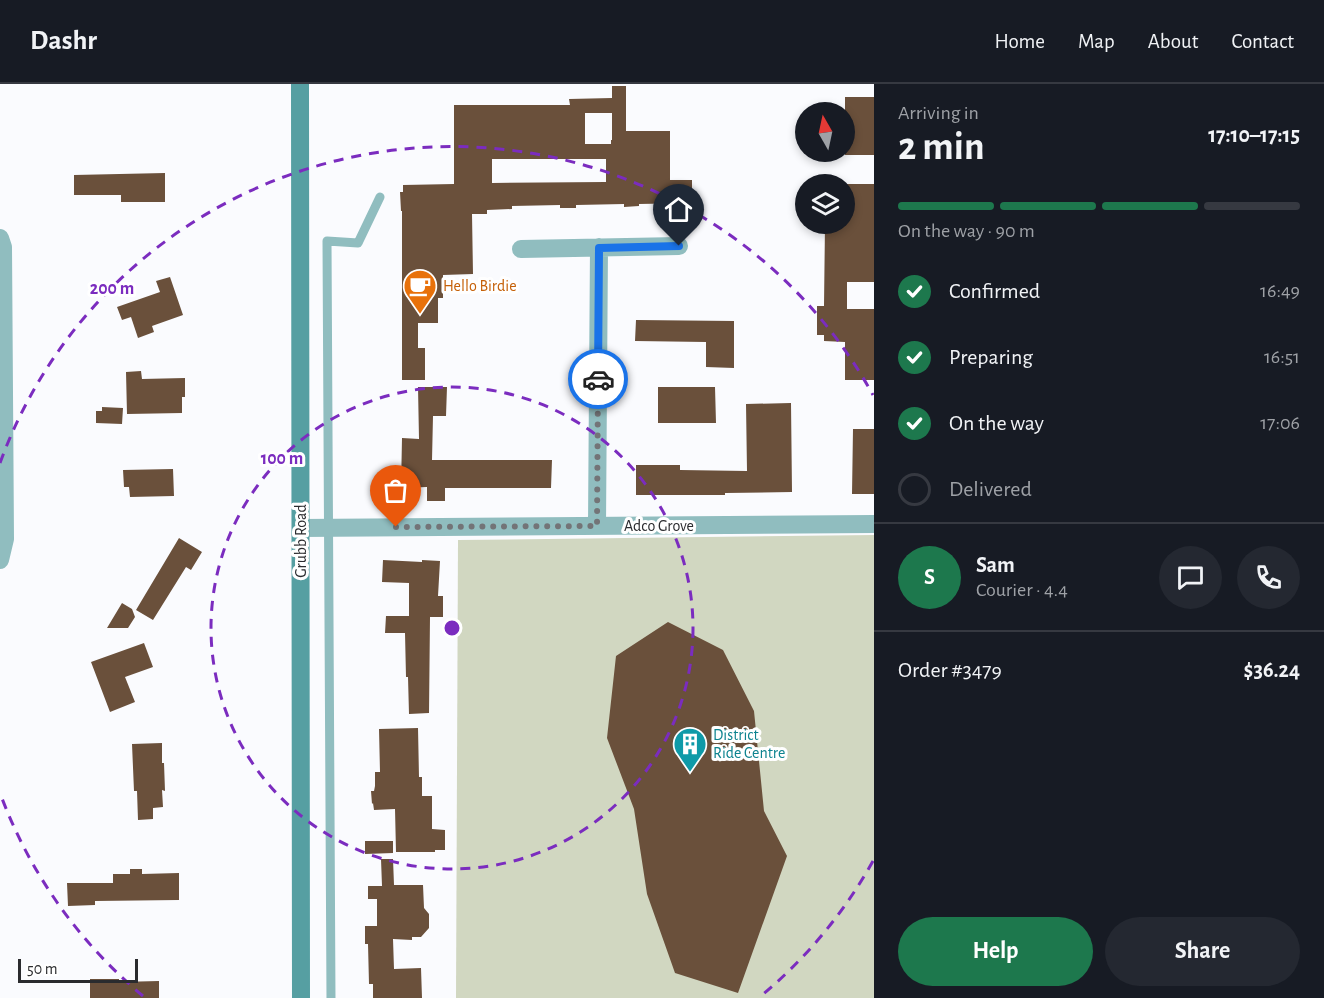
<!DOCTYPE html>
<meta charset="utf-8">
<style>
body{margin:0;font-family:"Alegreya Sans",sans-serif;background:#242831;color:#f1f3f6;height:100vh;display:flex;flex-direction:column;font-size:22px;white-space:nowrap}
*{box-sizing:border-box;margin:0}
p{font-size:20px;color:#9ea1a6}
.icon{flex:none;width:33px;height:33px;fill:none;stroke:currentColor;stroke-width:2;stroke-linecap:round;stroke-linejoin:round}
.map{position:relative;flex:1;overflow:hidden}
.side{display:flex;flex-direction:column;background:#171b24;width:450px}
.side>*{flex:none}
.needle{width:39px;rotate:351deg}
.tools{position:absolute;left:795px;top:18px;display:grid;gap:12px}
.tools a{display:grid;place-items:center;width:60px;height:60px;border-radius:50%;background:#171b24;box-shadow:0 3px 9px #0003;font-size:30px}
.scale{position:absolute;left:18px;bottom:15px;width:120px;box-sizing:border-box;padding-left:6px;border:3px solid #2a2b2e;border-top:0;font-size:16px;line-height:21px;white-space:nowrap;color:#2a2b2e;-webkit-text-stroke:4px #fff;paint-order:stroke}
.pin{position:absolute;display:grid;place-items:center;width:51px;height:51px;color:#fff;margin:-62px -26px;border-radius:50% 50% 50% 0;rotate:-45deg;box-shadow:0 0 6px #0007}
.pin .icon{rotate:45deg}
.courier{position:absolute;display:grid;place-items:center;width:60px;height:60px;margin:-30px;border:4px solid #1a73e8;border-radius:50%;background:#fff;color:#222;box-shadow:0 2px 8px #0007}
.head em{font-style:normal;font-weight:700}
.head div{display:flex;flex-direction:column-reverse}
.head{display:flex;align-items:center;justify-content:space-between;height:102px;padding:0 24px}
h1{font-size:39px;font-weight:700;line-height:45px}
.bar{display:grid;grid-template-columns:repeat(4,1fr);gap:9px 6px;align-content:center;height:72px;padding:0 24px}
.bar i{height:8px;border-radius:4px;background:#363941}
.bar .current{background:#1d784d}
.bar p{grid-column:span 4}
.line{display:flex;align-items:center;gap:15px;padding:0 24px;border-top:2px solid #363941}
.line div{flex:1}
.round{display:grid;place-items:center;flex:none;width:63px;height:63px;border-radius:32px;background:#242831}
ol{padding:0 24px;list-style:none}
li{display:flex;align-items:center;gap:18px;height:66px}
li p{margin-inline-start:auto}
li .icon{padding:6px;border-radius:50%;background:#1d784d;color:#fff;stroke-width:4}
li:last-child{color:#9ea1a6}
li i{width:33px;height:33px;border:3px solid #363941;border-radius:50%}
.action{display:flex;gap:12px;margin-top:auto;padding:12px 24px}
.action a{flex:1;height:69px;border-radius:36px;background:#1d784d;color:#fff;font-size:24px;font-weight:700;line-height:69px;text-align:center}
.action a+a{background:#242831;color:#f1f3f6}
header{display:flex;align-items:center;gap:36px;box-sizing:border-box;height:84px;padding:0 30px;background:#171b24;border-bottom:2px solid #363941}
header strong{font-size:28px}
nav{display:flex;gap:33px;margin-inline-start:auto;font-size:21px}
main{display:flex;flex:1;min-height:0}
.map>svg:first-child{display:block}
.green{fill:#d1d7c1}
.building{fill:#6a503b;fill-rule:evenodd}
.lines{fill:none;stroke-linecap:round;stroke-linejoin:round}
.service{stroke:#90bdbf;stroke-width:9}
.minor{stroke:#90bdbf;stroke-width:18}
.secondary{stroke:#569fa2;stroke-width:18}
.done{stroke:#737477;stroke-width:6;stroke-dasharray:0 10.8}
.route{stroke:#1a73e8;stroke-width:8}
.ring{fill:none;stroke:#7b2cbf;stroke-width:3;stroke-dasharray:10 8}
.labels{text-anchor:middle;dominant-baseline:central;stroke-width:6;stroke-linejoin:round;paint-order:stroke}
.food-label{font-size:16px;fill:#c56008;stroke:#fff;text-anchor:start}
.street-label{font-size:16px;fill:#2a2b2e;stroke:#fff}
.culture-label{font-size:16px;fill:#0d838f;stroke:#fff;text-anchor:start}
.centre{fill:#7b2cbf;stroke:#fff;stroke-width:3}
.ring-label{font-size:18px;text-anchor:middle;font-weight:bold;fill:#7b2cbf;stroke:#fff;stroke-width:6;stroke-linejoin:round;paint-order:stroke}
</style>
<header>
<strong>Dashr</strong>
<nav><a>Home</a><a>Map</a><a>About</a><a>Contact</a></nav>
</header>
<main>
<div class="map">
<svg width="874" height="914" viewBox="0 0 874 914">
<rect width="100%" height="100%" fill="#fafbfe"/>
<!-- green -->
<path class="green" d="M874 451V914H456L458 456Z"/>
<!-- building -->
<path class="building" d="M612 2H626V47H670V96H692V119L639 120V122L624 123V120L576 121V124H560V121L512 122V125L487 126V130H472L473 190 443 191V214H438V239H418V264H425V296H402V127H401L400 108H403V101L454 100V21H570L569 15 612 14ZM585 29H612V56H611V60H585ZM492 75H606V98L492 99Z
M845 13H874V71H845Z
M165 89V118H121V111H74V91Z
M844 100H874V198H847V225H874V296H845V258L824 257V251H817V222H824L825 140H844Z
M170 193 183 231 152 242 154 248 138 254 131 233 122 236 117 223 160 208 156 197Z
M636 236 734 237V284L706 283V258L635 257Z
M141 287 142 295 185 294V313H182V329L127 330 126 288Z
M418 303H447L446 332H433L432 376H552L551 404H445V417H427V403L401 404 402 354 419 355Z
M658 303H715L716 339H658Z
M791 319 792 408 725 409V411H636V381H680V386L747 387 746 320Z
M102 323 123 324 122 340 96 339V327H102Z
M853 345H874V410H852Z
M173 385 174 412 130 413 129 403H124L123 386Z
M376 392H400V421H376Z
M179 454 202 468 191 486 186 483 153 536 136 526Z
M383 476 422 478V476L440 477 438 512H443V533H430L429 629 409 630 408 593H406L405 549H385L386 532H409V499L382 498Z
M122 519 132 525 135 533 128 544H107Z
M668 538 723 566 754 627 764 727 787 772 738 909 675 889 647 810 634 725 607 654 616 572Z
M144 559 153 583 125 593 135 618 110 628 91 578Z
M418 644 419 693H422V712H432V745L445 746V766H435V768H396L395 725 374 726 373 719 372 720 371 707H374L375 702V688H380L379 645Z
M162 659V679H164L165 707 162 706 163 723 153 724V735L138 736 137 707H134L132 660Z
M365 757H393V769L365 770Z
M381 775H393L394 801H423L424 824 429 830V844L421 853H412V856L393 855 394 885 421 884 422 914H373V900H369L368 860H365V842H377V815H368V802H382Z
M130 785H142V790L179 789V816L95 817V821L68 822 67 799H113V790H130Z
M90 895H119V898L159 897V914H90Z"/>
<g class="lines">
<!-- service -->
<path class="service" d="M331 914 327 157 358 159 380 113"/>
<!-- minor -->
<path class="minor" d="M0 154 3 163 5 455 0 476
M521 165 679 162
M597 442 599 163
M301 444 874 440"/>
<!-- secondary -->
<path class="secondary" d="M300 0 301 914"/>
</g>
<g class="lines">
<!-- done -->
<path class="done" d="M396 443 597 442 598 295"/>
<!-- route -->
<path class="route" d="M598 295 599 164 679 162"/>
</g>
<!-- distance rings -->
<g class="ring">
<circle cx="452" cy="544" r="241"/>
<path d="M873 777A481 481 0 0 1 761 912M143 912A481 481 0 0 1 0 709M0 379A481 481 0 0 1 873 311"/>
</g>
<!-- icons -->
<defs>
<g id="cafe-pin" transform="scale(1.725)"><path d="M0 17L-7.5 6A9.5 9.5 0 1 1 7.5 6Z" fill="#e8710a" stroke="#fff"/><path d="M-5.5-4.5H6V0H3Q3 3.5 0 3.5H-2.5Q-5.5 3.5-5.5 0ZM3-3.2v2h1.7v-2ZM-6 4.5H4V6H-6Z" fill="#fff"/></g>
<g id="building-pin" transform="scale(1.725)"><path d="M0 17L-7.5 6A9.5 9.5 0 1 1 7.5 6Z" fill="#0f9aa8" stroke="#fff"/><path d="M-4-6H4V6H1V3H-1V6H-4ZM-2.5-4.3h1.7v1.8h-1.7ZM.8-4.3h1.7v1.8H.8ZM-2.5-1h1.7V.8h-1.7ZM.8-1h1.7V.8H.8Z" fill="#fff"/></g>
</defs>
<g fill-rule="evenodd">
<use href="#cafe-pin" x="420" y="202"/>
<use href="#building-pin" x="690" y="660"/>
</g>
<g class="labels">
<!-- food labels -->
<g class="food-label">
<text x="443" y="202">Hello Birdie</text>
</g>
<!-- street labels -->
<g class="street-label">
<text x="659" y="442">Adco Grove</text>
<text transform="translate(301 457) rotate(-90)">Grubb Road</text>
</g>
<!-- culture labels -->
<g class="culture-label">
<text x="713" y="651">District<tspan x="713" dy="18">Ride Centre</tspan></text>
</g>
</g>
<circle cx="452" cy="544" r="9" class="centre"/>
<g class="ring-label">
<text x="112" y="210">200 m</text>
<text x="282" y="380">100 m</text>
</g>
</svg>
<div class="tools">
<a><svg class="needle" viewBox="-14 -14 28 28"><path d="M0-13l5 13h-10z" fill="#e53935"/><path d="M0 13l5-13h-10z" fill="#9ea1a6"/></svg></a>
<a><svg class="icon" aria-label="layers" viewBox="0 0 24 24"><path d="M12 4l9 5-9 5-9-5zM3 14l9 5 9-5"/></svg></a>
</div>
<div class="scale">50 m</div>
<div class="pin" style="left:396px;top:443px;background:#ea580c"><svg class="icon" aria-label="bag" viewBox="0 0 24 24"><path d="M5 8h14l-1 12H6zM9 8a3 3 0 0 1 6 0"/></svg></div>
<div class="pin" style="left:679px;top:162px;background:#1f2937"><svg class="icon" aria-label="home" viewBox="0 0 24 24"><path d="M3 11l9-7 9 7M6 9v11h12V9"/></svg></div>
<div class="courier" style="left:598px;top:295px"><svg class="icon" aria-label="car" viewBox="0 0 24 24"><path d="M5 17H2v-5l4-1 3-4h7l3 4 3 1v5h-3M9 17h6M6 11h13"/><circle cx="7" cy="17" r="2"/><circle cx="17" cy="17" r="2"/></svg></div>
</div>
<section class="side">
<div class="head"><div><h1>2 min</h1><p>Arriving in</p></div><em>17:10–17:15</em></div>
<div class="bar"><i class="current"></i><i class="current"></i><i class="current"></i><i></i><p>On the way · 90 m</p></div>
<ol>
<li><svg class="icon" aria-label="check" viewBox="0 0 24 24"><path d="M5 12l5 5 9-10"/></svg>Confirmed<p>16:49</p></li>
<li><svg class="icon" aria-label="check" viewBox="0 0 24 24"><path d="M5 12l5 5 9-10"/></svg>Preparing<p>16:51</p></li>
<li><svg class="icon" aria-label="check" viewBox="0 0 24 24"><path d="M5 12l5 5 9-10"/></svg>On the way<p>17:06</p></li>
<li><i></i>Delivered</li>
</ol>
<div class="line" style="height:108px"><b class="round" style="background:#1d784d;color:#fff">S</b><div><b>Sam</b><p>Courier · 4.4</p></div><a class="round"><svg class="icon" aria-label="chat" viewBox="0 0 24 24"><path d="M4 5h16v11H9l-5 4z"/></svg></a><a class="round"><svg class="icon" aria-label="phone" viewBox="0 0 24 24"><path d="M5 4h4l2 5-3 2q2 4 5 5l2-3 5 2v4C11 20 4 13 5 4z"/></svg></a></div>
<div class="line" style="height:78px"><div>Order #3479</div><b>$36.24</b></div>
<div class="action"><a>Help</a><a>Share</a></div>
</section>
</main>
